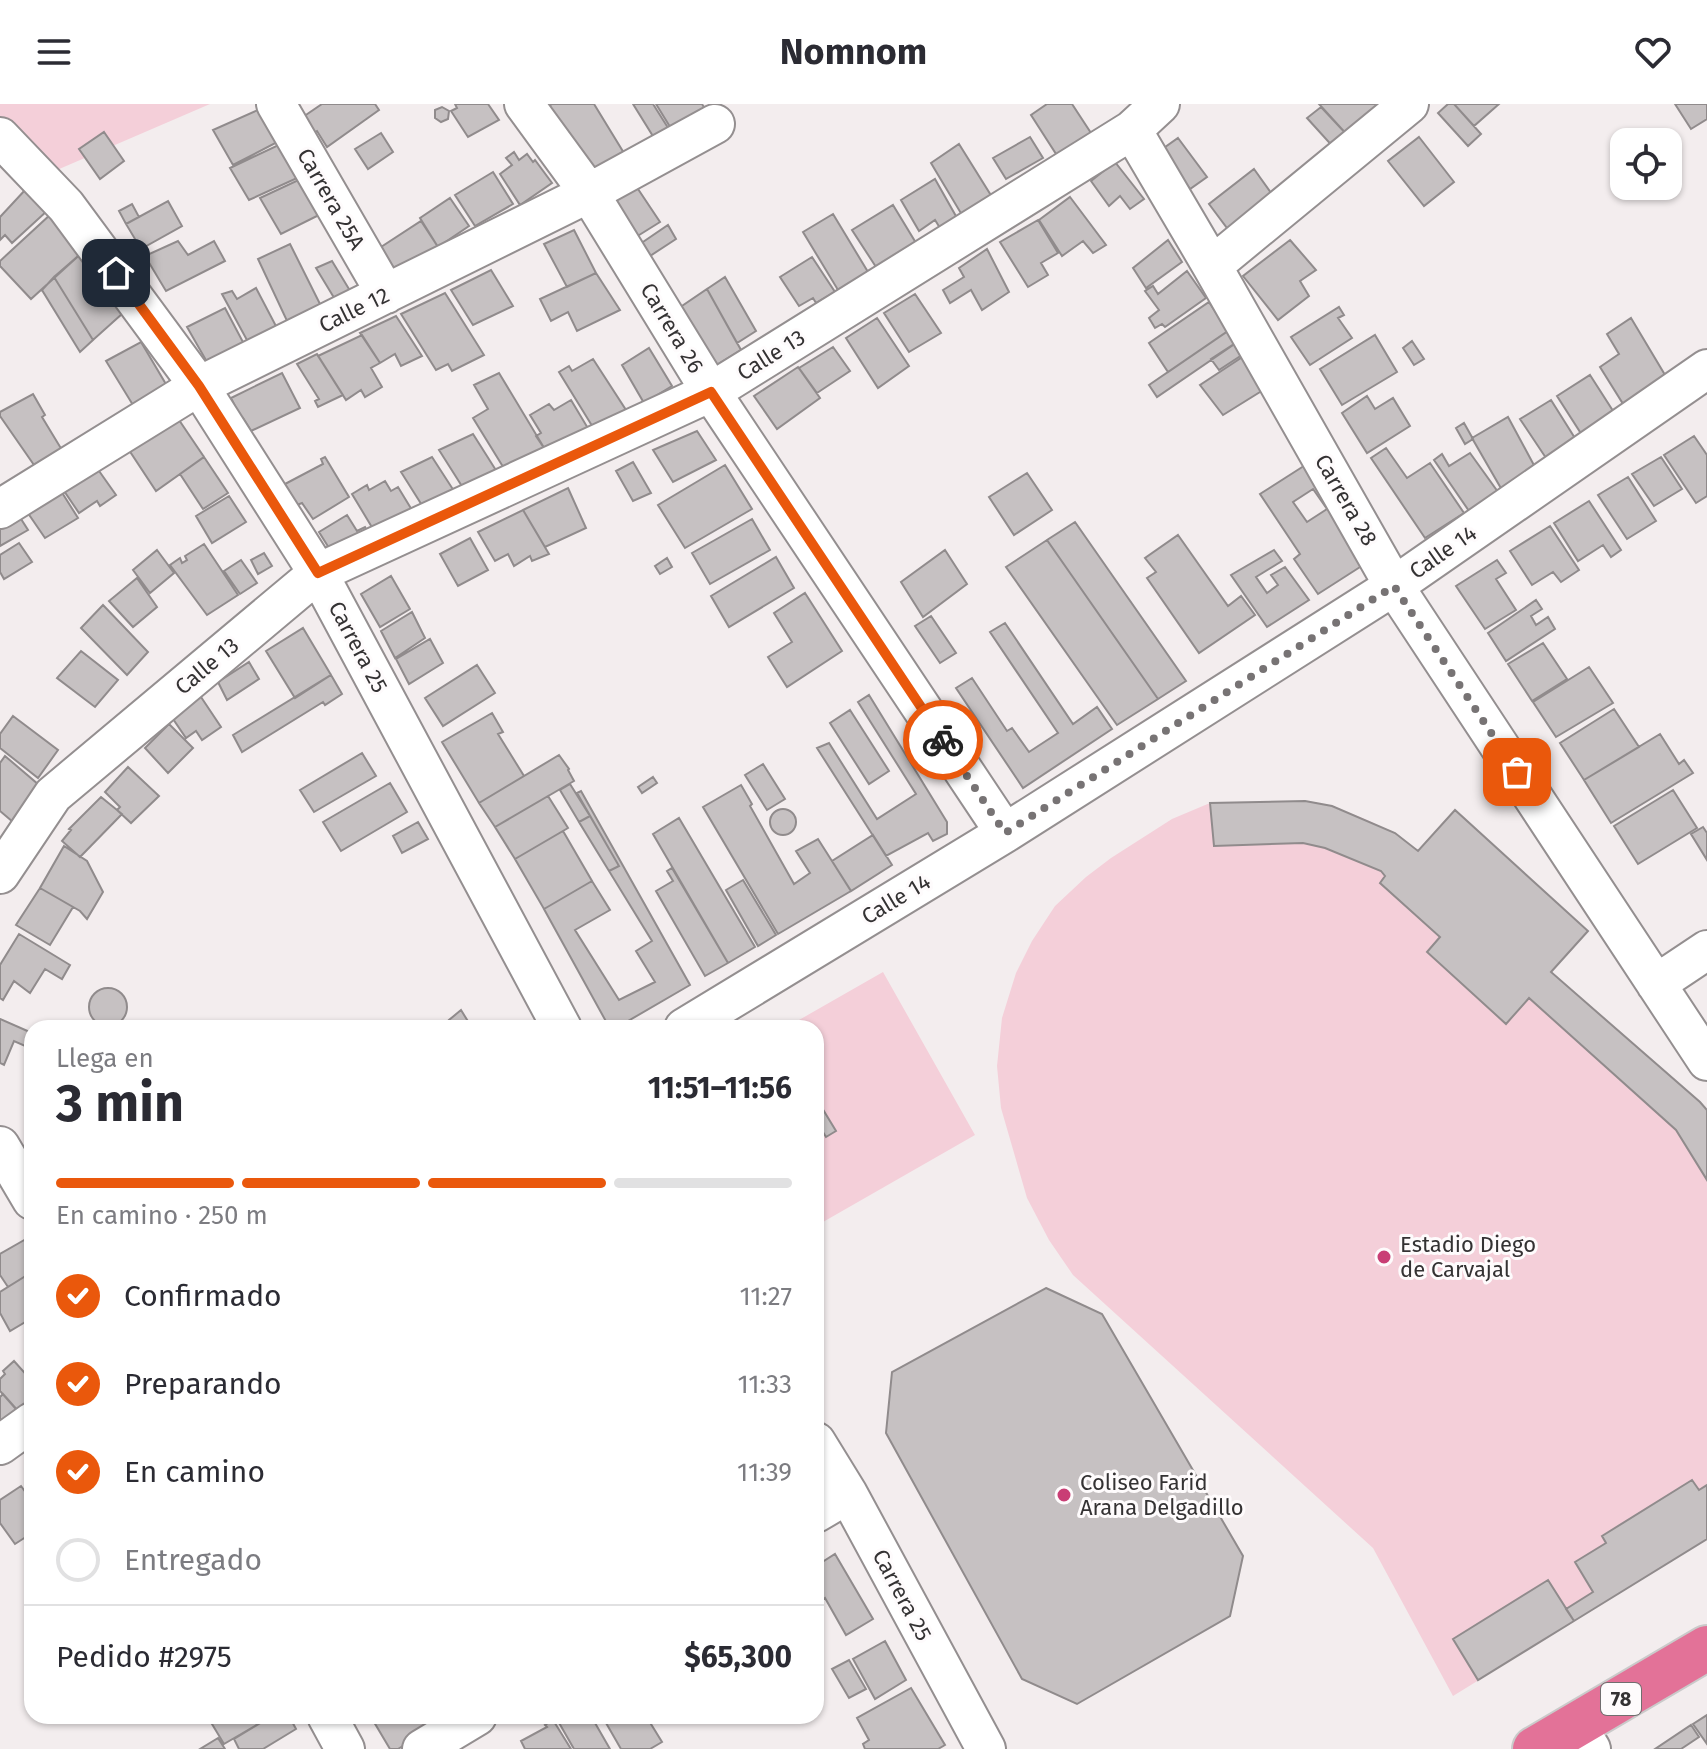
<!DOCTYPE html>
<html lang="es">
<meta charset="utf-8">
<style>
body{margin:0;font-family:"Fira Sans",sans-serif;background:#f7f7f7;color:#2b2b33;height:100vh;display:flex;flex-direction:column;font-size:30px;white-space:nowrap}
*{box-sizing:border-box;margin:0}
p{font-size:26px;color:#7c7c81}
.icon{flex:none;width:44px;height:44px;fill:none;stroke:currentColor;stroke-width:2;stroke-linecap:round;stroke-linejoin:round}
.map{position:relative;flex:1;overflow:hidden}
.details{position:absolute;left:24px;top:916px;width:800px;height:704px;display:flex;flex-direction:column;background:#fff;border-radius:24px;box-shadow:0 2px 6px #0004}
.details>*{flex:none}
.fabs{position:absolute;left:1610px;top:24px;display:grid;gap:16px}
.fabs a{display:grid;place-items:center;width:72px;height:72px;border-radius:16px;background:#fff;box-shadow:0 2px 6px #0004;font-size:40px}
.pin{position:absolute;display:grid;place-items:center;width:68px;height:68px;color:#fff;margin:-34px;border-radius:16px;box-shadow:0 4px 12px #0006}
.courier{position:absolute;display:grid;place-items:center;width:80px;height:80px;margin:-40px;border:6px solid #ea580c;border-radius:50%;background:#fff;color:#222;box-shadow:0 2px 10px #0007}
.headline em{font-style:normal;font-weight:700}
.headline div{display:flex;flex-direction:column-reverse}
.headline{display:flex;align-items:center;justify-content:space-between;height:136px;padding:0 32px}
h1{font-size:52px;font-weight:700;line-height:60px}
.bar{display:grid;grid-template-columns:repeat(4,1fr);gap:12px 8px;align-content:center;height:96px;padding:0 32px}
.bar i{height:10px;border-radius:6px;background:#e1e1e2}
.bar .on{background:#ea580c}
.bar p{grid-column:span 4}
.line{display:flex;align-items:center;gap:20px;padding:0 32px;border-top:2px solid #e1e1e2}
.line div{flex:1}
ol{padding:0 32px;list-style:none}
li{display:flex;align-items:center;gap:24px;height:88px}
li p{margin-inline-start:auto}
li .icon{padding:8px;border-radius:50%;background:#ea580c;color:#fff;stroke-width:4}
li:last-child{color:#7c7c81}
li i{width:44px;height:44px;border:4px solid #e1e1e2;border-radius:50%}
header{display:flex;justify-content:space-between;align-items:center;height:104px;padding:0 32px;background:#fff;font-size:36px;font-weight:700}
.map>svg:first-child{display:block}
.green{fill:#f4cfd9}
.building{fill:#c6c1c2;stroke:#908b8c;stroke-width:2;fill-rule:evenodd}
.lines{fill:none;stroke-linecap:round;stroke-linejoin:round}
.street-casing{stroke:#948f90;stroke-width:42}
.highway-casing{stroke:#cacaca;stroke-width:48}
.street{stroke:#fff;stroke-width:38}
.highway{stroke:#e37298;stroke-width:44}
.done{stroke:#777374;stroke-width:8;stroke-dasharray:0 14.4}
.route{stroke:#ea580c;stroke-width:10}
.poi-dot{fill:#c93e75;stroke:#fefbfc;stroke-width:3}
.labels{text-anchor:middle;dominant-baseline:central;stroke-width:6;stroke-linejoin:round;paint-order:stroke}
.shield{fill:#fefbfc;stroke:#716e6f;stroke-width:2}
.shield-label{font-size:20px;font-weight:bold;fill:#343233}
.street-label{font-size:22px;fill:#343233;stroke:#fefbfc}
.poi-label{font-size:22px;fill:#343233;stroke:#fefbfc;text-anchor:start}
</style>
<header><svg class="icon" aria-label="menu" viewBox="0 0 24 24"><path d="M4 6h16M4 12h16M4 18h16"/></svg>Nomnom<svg class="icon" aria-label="heart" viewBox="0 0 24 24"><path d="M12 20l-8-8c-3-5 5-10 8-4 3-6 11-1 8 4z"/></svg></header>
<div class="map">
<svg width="1707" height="1645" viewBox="0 0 1707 1645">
<rect width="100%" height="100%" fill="#f3edee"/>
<!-- green -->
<path class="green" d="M0 0H210L43 72 0 26Z
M1305 697C1340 702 1391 723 1418 747L1455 706 1588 827 1551 868 1700 998 1707 1006V1435L1453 1592 1373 1444 1073 1171 1049 1136 1027 1094 1001 1004 997 962 1002 914 1016 869 1032 837 1055 802 1086 773 1111 754 1172 715 1210 699Z
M883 868 975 1031 816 1122V924H785Z"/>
<!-- building -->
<path class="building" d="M322 0H375L379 6 327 43 317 27 310 31 300 15Z
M455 0H488L499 16 468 33 451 7 457 4Z
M552 0H594L627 54 597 74 546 4Z
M633 0H653L670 27 656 37Z
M656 0H702L705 5 672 26Z
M1047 0H1072L1091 29 1058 53 1031 11Z
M1319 0H1377L1382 6 1350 34Z
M1448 0H1454L1481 30 1468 42 1438 9Z
M1454 0H1499L1474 22Z
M1675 0H1707V15L1691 25Z
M267 2 285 34 233 61 213 26Z
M442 3 449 7 448 15 441 18 435 14V6Z
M1321 3 1350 34 1335 45 1307 14Z
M104 28 124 57 100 75 79 45Z
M381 29 393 48 368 65 355 45Z
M1030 33 1043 54 1006 75 993 54Z
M1419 33 1454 78 1424 102 1388 57Z
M1178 34 1207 73 1190 85 1161 46Z
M287 37 306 70 249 96 230 64Z
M959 40 992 93 962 111 931 59Z
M514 48 519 56 527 50 533 58 535 56 552 79 520 101 500 70 512 61 506 54Z
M1115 58 1144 95 1130 105 1120 92 1109 102 1091 77Z
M1254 65 1274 93 1230 128 1209 100Z
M493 68 513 100 475 122 455 91Z
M307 72 327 107 281 130 260 94Z
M935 75 957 114 940 124 935 116 919 127 901 96Z
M636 82 660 118 636 133 612 98Z
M26 85 48 106 12 139 5 131 0 136V113Z
M1070 93 1106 141 1093 149 1083 137 1062 152 1039 116Z
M450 94 469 122 438 143 420 114Z
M168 97 182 122 141 145 126 120Z
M132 100 139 113 126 120 119 107Z
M893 101 916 139 876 163 852 126Z
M51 110 85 146 31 195 0 162V157Z
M833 110 868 168 838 186 803 128Z
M1038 116 1058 149 1041 159 1048 171 1028 183 1000 138Z
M421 117 438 143 397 170 381 143Z
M668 121 676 135 647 154 640 140Z
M574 126 596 169 567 183 544 140Z
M1168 136 1182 158 1146 184 1133 164Z
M1290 136 1316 166 1300 177 1309 192 1278 216 1243 172Z
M178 137 188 151 214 137 225 157 166 187 145 152Z
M290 140 322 204 288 219 258 155Z
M987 145 1009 188 982 206 971 186 950 199 943 186 964 173 959 164Z
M85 146 123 209 93 236 54 173Z
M812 153 835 188 816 199 813 194 799 202 780 173Z
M332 157 352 190 336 197 316 164Z
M491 166 513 202 473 221 451 186Z
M1187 167 1206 194 1165 223 1162 220 1155 224 1149 214 1159 206 1145 187 1153 182 1158 190Z
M596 169 620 206 577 227 568 208 551 217 540 195Z
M54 173 93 236 80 248 42 186Z
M725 173 756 227 737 239 707 185Z
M256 184 277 224 248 238 222 190 232 187 237 195Z
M707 185 741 246 710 265 676 206Z
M445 189 484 251 452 267 448 260 436 266 401 210Z
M915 190 941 229 909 248 884 209Z
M1209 198 1228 227 1168 268 1149 239Z
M1339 203 1344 211 1338 214 1352 234 1310 261 1291 233Z
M225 204 244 240 207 258 187 223Z
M396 212 422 252 401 262 395 250 380 259 360 229Z
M877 214 909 262 878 284 846 234Z
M1631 214 1668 276 1625 303 1600 263 1619 250 1607 230Z
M1228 227 1236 239 1157 293 1149 281Z
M362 231 380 259 371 264 382 283 365 293 361 286 346 296 318 252Z
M1375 231 1397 268 1342 301 1320 265Z
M1240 236 1248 247 1219 266 1211 255Z
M1412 237 1424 255 1414 261 1403 244Z
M141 238 170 287 136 306 106 257Z
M833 243 850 267 817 289 799 264Z
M649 244 672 282 644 299 622 261Z
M317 250 343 291 318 303 315 297 319 295 297 260Z
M1244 252 1268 283 1223 311 1200 281Z
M593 255 626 306 594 325 559 268 569 262 572 267Z
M798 263 820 294 777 325 754 292Z
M282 269 300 304 251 327 243 314 241 315 231 294Z
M499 269 546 347 505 366 473 314 488 305 474 281Z
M1590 271 1615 310 1582 331 1557 292Z
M33 290 45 311 42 313 62 346 34 361 0 312V308Z
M1367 292 1375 305 1393 294 1410 322 1367 349 1342 309Z
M571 296 589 326 546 347 536 332 541 329 530 311 549 300 554 306Z
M1551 296 1578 339 1548 357 1520 315Z
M177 313 204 353 156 387 127 343Z
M1508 313 1536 365 1502 386 1472 334Z
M1464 319 1473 335 1465 340 1456 324Z
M697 327 716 356 673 378 653 346Z
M473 330 499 371 465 387 439 346Z
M1694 332 1707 351V392L1696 399 1664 351Z
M1386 344 1407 374 1430 359 1464 409 1425 434 1371 354Z
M1470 349 1498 388 1469 407 1434 356 1442 350 1449 362Z
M1321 351 1385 447 1318 490 1294 455 1300 450 1260 390ZM1313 385 1327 405 1307 418 1293 398Z
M204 353 228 389 203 405 180 370Z
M325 353 349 393 313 415 302 399 297 401 285 380 323 360 321 355Z
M432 353 456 390 425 406 401 368Z
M1661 353 1682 385 1654 402 1632 370Z
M92 357 116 391 100 402 97 397 79 409 58 378Z
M633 358 651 389 633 397 616 367Z
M725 361 752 405 685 444 658 401Z
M1027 369 1052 406 1014 431 989 393Z
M1628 373 1656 417 1627 435 1598 391Z
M385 377 391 387 398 383 415 411 376 430 352 390 367 381 369 386Z
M56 379 78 414 45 434 21 399Z
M568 384 586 424 545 443 523 406Z
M229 392 246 418 212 439 196 412Z
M1589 397 1621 446 1611 453 1603 441 1578 457 1554 419Z
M14 404 28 426 0 442V412Z
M523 406 549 450 532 457 530 452 514 462 508 450 495 457 478 428Z
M347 411 357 427 365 423 370 433 334 452 319 428Z
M752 415 770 446 710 480 692 449Z
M1075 418 1186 577 1158 595 1047 436Z
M1550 422 1579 466 1561 478 1553 468 1532 481 1510 447Z
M1178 431 1228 502 1241 492 1255 511 1199 549 1147 474 1156 468 1145 454Z
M470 434 488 466 458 482 440 450Z
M1047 436 1158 595 1117 621 1006 463Z
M19 439 32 458 4 475 0 468V451Z
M204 440 238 491 207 511 170 461 180 454 182 459 187 456 185 452Z
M157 446 174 469 150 489 133 466Z
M945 446 967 480 923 513 901 478Z
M1274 446 1282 457 1256 473 1267 489 1278 481 1271 471 1285 463 1309 496 1267 523 1231 471Z
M264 449 272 462 258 470 251 456Z
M776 453 794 484 729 523 711 492Z
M667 454 672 463 660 470 655 462Z
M241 456 257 479 240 490 224 467Z
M1497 456 1506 469 1496 475 1516 506 1485 525 1456 482Z
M391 472 410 505 380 523 361 490Z
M137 474 157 503 133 523 109 497Z
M805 489 842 547 787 583 768 553 792 538 774 509Z
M1536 496 1542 505 1531 512 1536 521 1548 513 1555 525 1506 557 1488 529Z
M103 501 148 548 127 571 81 524Z
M412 508 425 534 395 554 381 527Z
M931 512 956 549 940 559 915 522Z
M1005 519 1073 620 1097 603 1112 625 1023 684 956 584 972 574 1007 627 1012 624 1029 648 1058 629 990 528Z
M303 524 331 571 295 594 266 547Z
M430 535 443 559 409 580 396 555Z
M1543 539 1567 575 1532 597 1508 560Z
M81 547 118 576 95 603 57 574Z
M249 558 259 575 227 596 218 578Z
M477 561 495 589 443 622 425 594Z
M1589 563 1613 599 1556 633 1533 598Z
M331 571 342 590 325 601 323 598 242 648 233 631Z
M199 590 221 623 202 636 196 627 186 634 169 609Z
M869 591 947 718V730L933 737 928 729 886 752 817 644 829 639 877 715 916 690 858 598Z
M1614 605 1639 643 1584 676 1560 639Z
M850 606 889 667 869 680 830 619Z
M492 609 503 628 498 630 524 672 479 699 442 638Z
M13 612 58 646 38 674 0 644V630Z
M169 620 193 644 168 669 145 644Z
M1660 630 1679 660 1684 656 1693 669 1611 719 1584 676Z
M362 649 376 672 314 708 300 686Z
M559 651 569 665 568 666 574 677 495 723 479 699Z
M5 652 39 681 13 718 0 707V659Z
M763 660 785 695 767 706 745 671Z
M128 663 159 692 131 719 117 706 120 703 105 688Z
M653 673 657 679 642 689 638 683Z
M390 679 407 708 341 747 323 718Z
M570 680 590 712 579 718 560 686Z
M741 681 752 700 750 702 794 780 810 769 796 747 818 735 851 787 778 830 703 703Z
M1673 686 1697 724 1638 760 1614 722Z
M581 687 690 881 616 924 608 921 544 805 592 777 610 806 575 826 619 896 655 878 636 847 652 837 609 767 619 762 577 689Z
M548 692 568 724 515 755 495 723Z
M101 693 122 710 80 753 62 737 71 726 69 725Z
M1305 697 1332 702 1395 729 1418 747 1455 706 1588 827 1551 868 1700 998 1707 1006V1076L1676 1026 1529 894 1506 920 1427 848 1440 833 1380 779 1385 772 1381 767 1325 744 1303 739 1214 742 1210 699Z
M770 718a13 13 0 1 1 26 0a13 13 0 1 1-26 0Z
M590 712 619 762 609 767 579 718Z
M679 714 755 843 728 859 653 730Z
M418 718 428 735 402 749 393 732Z
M1703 723 1707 729V756L1691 730Z
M563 727 592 777 544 805 515 755Z
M873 731 892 761 851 787 832 757Z
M64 742 87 757 103 788 87 815 80 807 40 784Z
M672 764 728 859 705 872 656 787 673 777 667 767Z
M743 776 776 831 758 842 726 786Z
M40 784 73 803 50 841 16 821Z
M19 830 70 861 62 875 45 865 30 889 14 877 3 896 0 894V861Z
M89 903a19 19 0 1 1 38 0a19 19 0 1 1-38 0Z
M461 906 469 919 462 924H455L449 916Z
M0 915 32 929V945L14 937 4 961 0 959Z
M816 994 836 1027 826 1033 816 1017Z
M26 1135 32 1145V1168L8 1183 0 1171V1150Z
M32 1168V1214L10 1227 0 1209V1188Z
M1046 1184 1102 1210 1243 1452 1230 1512 1077 1600 1022 1575 886 1329 892 1268Z
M14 1257 32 1277 31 1298 32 1300 22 1312 0 1287V1275L5 1270 3 1267Z
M3 1290 19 1308 0 1325V1293Z
M1692 1376 1699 1386 1707 1381V1435L1574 1517 1566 1505 1593 1488 1575 1458 1606 1439 1602 1432Z
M21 1382 32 1397V1429L15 1440 0 1419V1396Z
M835 1450 873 1515 846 1531 825 1494 816 1500V1462Z
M1548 1476 1574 1517 1478 1576 1453 1535Z
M885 1537 906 1576 875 1595 853 1555Z
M849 1556 866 1585 849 1594 832 1565Z
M911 1584 945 1641 938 1645H865L863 1640 869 1636 857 1614Z
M1707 1611V1640L1693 1620Z
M214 1612H272L224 1640 209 1615Z
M272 1612H289L296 1625 263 1645H239L234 1635Z
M384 1612H449V1613L398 1645H390L374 1618Z
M566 1612H591L610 1645H574L558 1617Z
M602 1612H646L662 1638 650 1645H621Z
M553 1616 571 1645H525L521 1637 547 1623 545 1621Z
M1691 1621 1699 1633 1681 1645H1655Z
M218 1634 225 1645H200Z"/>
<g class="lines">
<!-- street casing -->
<g class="street-casing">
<path id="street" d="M276 0 386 190
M524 0 589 89 711 288 1005 729
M1132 26 1212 162 1394 482 1707 957
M0 33 66 102 199 282 318 469 562 924
M1212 162 1409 0
M0 405 199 282 589 89 715 20
M0 770 53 691 318 469 711 288 1132 26 1160 0
M1656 880 1707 846
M684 924 1005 729 1394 482 1707 265
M0 1042 32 1096
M816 1338 848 1390 986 1645
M0 1341 32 1318
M816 1409 848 1390
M327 1612 345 1645
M1576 1621 1591 1645
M422 1645 477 1612"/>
</g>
<!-- highway casing -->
<g class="highway-casing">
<path id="highway" d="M1535 1645 1707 1544"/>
</g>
<!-- street -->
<use href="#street" class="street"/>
<!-- highway -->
<use href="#highway" class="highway"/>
</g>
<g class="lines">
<!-- done -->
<path class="done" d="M943 636 1005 729 1394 482 1517 668"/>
<!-- route -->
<path class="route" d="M116 169 199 282 318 469 711 288 943 636"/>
</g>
<!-- markers -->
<g class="poi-dot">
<circle cx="1384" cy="1153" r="8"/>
<circle cx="1064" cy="1391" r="8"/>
</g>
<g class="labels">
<!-- shield labels -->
<rect class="shield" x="1601" y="1579" width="40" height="32" rx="6"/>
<g class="shield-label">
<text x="1621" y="1595">78</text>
</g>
<!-- street labels -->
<g class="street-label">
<text transform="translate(331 95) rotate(60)">Carrera 25A</text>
<text transform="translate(354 206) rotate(-26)">Calle 12</text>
<text transform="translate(672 224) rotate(59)">Carrera 26</text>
<text transform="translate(771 251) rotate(-32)">Calle 13</text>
<text transform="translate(1346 396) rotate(60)">Carrera 28</text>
<text transform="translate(1443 448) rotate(-35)">Calle 14</text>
<text transform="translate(358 543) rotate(62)">Carrera 25</text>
<text transform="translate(207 562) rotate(-40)">Calle 13</text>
<text transform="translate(896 795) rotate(-31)">Calle 14</text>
<text transform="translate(902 1491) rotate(62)">Carrera 25</text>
</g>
<!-- poi labels -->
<g class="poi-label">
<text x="1400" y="1140">Estadio Diego<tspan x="1400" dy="25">de Carvajal</tspan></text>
<text x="1080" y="1378">Coliseo Farid<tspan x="1080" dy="25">Arana Delgadillo</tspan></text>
</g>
</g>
</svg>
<div class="fabs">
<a><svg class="icon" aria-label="locate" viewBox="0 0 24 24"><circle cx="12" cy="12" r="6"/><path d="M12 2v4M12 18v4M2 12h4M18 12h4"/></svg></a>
</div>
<div class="pin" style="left:1517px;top:668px;background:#ea580c"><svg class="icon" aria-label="bag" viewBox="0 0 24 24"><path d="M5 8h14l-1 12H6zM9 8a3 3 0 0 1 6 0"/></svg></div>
<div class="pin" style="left:116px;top:169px;background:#1f2937"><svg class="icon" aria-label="home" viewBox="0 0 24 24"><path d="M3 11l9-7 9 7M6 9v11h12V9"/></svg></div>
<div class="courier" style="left:943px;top:636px"><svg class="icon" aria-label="bike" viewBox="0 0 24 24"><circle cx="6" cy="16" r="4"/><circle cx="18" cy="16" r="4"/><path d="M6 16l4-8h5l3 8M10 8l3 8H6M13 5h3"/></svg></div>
<section class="details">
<div class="headline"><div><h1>3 min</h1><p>Llega en</p></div><em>11:51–11:56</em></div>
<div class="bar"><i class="on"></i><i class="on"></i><i class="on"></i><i></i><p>En camino · 250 m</p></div>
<ol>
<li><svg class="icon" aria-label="check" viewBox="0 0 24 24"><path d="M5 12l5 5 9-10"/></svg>Confirmado<p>11:27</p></li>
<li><svg class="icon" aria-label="check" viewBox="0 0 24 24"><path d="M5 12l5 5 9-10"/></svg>Preparando<p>11:33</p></li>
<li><svg class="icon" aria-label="check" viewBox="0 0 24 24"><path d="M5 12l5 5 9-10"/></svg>En camino<p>11:39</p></li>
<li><i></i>Entregado</li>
</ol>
<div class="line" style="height:104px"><div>Pedido #2975</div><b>$65,300</b></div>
</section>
</div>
